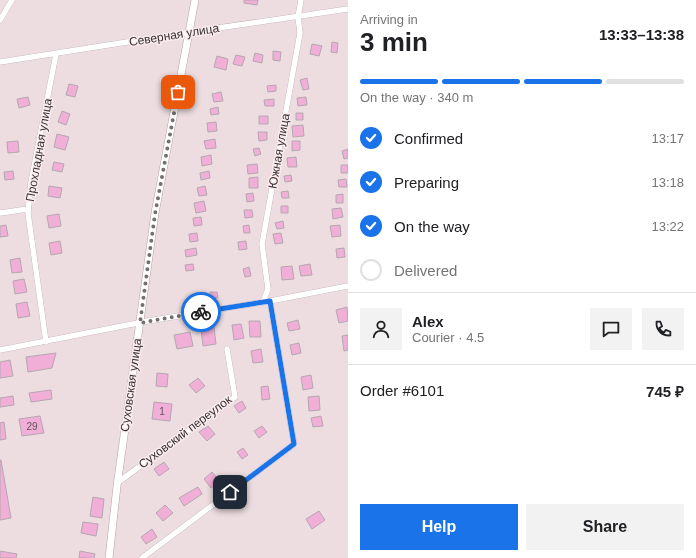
<!DOCTYPE html>
<meta charset="utf-8">
<style>
body{margin:0;font-family:Helvetica,sans-serif;background:#f2f2f2;color:#202124;height:100vh;display:flex;flex-direction:column;font-size:15px;white-space:nowrap}
*{box-sizing:border-box;margin:0}
p{font-size:13px;color:#757577}
.icon{flex:none;width:22px;height:22px;fill:none;stroke:currentColor;stroke-width:2;stroke-linecap:round;stroke-linejoin:round}
.map{position:relative;flex:1;overflow:hidden}
.side{display:flex;flex-direction:column;background:#fff;width:348px}
.side>*{flex:none}
.pin{position:absolute;display:grid;place-items:center;width:34px;height:34px;color:#fff;margin:-17px;border-radius:8px;box-shadow:0 2px 6px #0006}
.courier{position:absolute;display:grid;place-items:center;width:40px;height:40px;margin:-20px;border:3px solid #1a73e8;border-radius:50%;background:#fff;color:#222;box-shadow:0 1px 5px #0007}
.summary em{font-style:normal;font-weight:700}
.summary div{display:flex;flex-direction:column-reverse}
.summary{display:flex;align-items:center;justify-content:space-between;height:68px;padding:0 12px}
h1{font-size:26px;font-weight:700;line-height:30px}
.bar{display:grid;grid-template-columns:repeat(4,1fr);gap:6px 4px;align-content:center;height:48px;padding:0 12px}
.bar i{height:5px;border-radius:3px;background:#e0e0e0}
.bar .on{background:#1a73e8}
.bar p{grid-column:span 4}
.line{display:flex;align-items:center;gap:10px;padding:0 12px;border-top:1px solid #e0e0e0}
.line div{flex:1}
.round{display:grid;place-items:center;flex:none;width:42px;height:42px;border-radius:0px;background:#f2f2f2}
ol{padding:0 12px;list-style:none}
li{display:flex;align-items:center;gap:12px;height:44px}
li p{margin-inline-start:auto}
li .icon{padding:4px;border-radius:50%;background:#1a73e8;color:#fff;stroke-width:4}
li:last-child{color:#757577}
li i{width:22px;height:22px;border:2px solid #e0e0e0;border-radius:50%}
.button{display:flex;gap:8px;margin-top:auto;padding:8px 12px}
.button a{flex:1;height:46px;border-radius:0px;background:#1a73e8;color:#fff;font-size:16px;font-weight:700;line-height:46px;text-align:center}
.button a+a{background:#f2f2f2;color:#202124}
main{display:flex;flex:1;min-height:0}
.map>svg:first-child{display:block}
.building{fill:#f1aed7;stroke:#b4a8af}
.lines{fill:none;stroke-linecap:round;stroke-linejoin:round}
.minor-casing{stroke:#b2a3a7;stroke-width:6}
.tertiary-casing{stroke:#b2a3a7;stroke-width:8}
.minor{stroke:#fff;stroke-width:5.5}
.tertiary{stroke:#fff;stroke-width:7}
.done{stroke:#776e71;stroke-width:4;stroke-dasharray:0 7.2}
.route{stroke:#1a73e8;stroke-width:5}
.labels{text-anchor:middle;dominant-baseline:central;stroke-width:3;stroke-linejoin:round;paint-order:stroke}
.number-label{font-size:10px;fill:#66515d}
.street-label{font-size:12px;fill:#383234;stroke:#faebee}
</style>
<main>
<div class="map">
<svg width="348" height="558" viewBox="0 0 348 558">
<rect width="100%" height="100%" fill="#eddde1"/>
<!-- building -->
<path class="building" d="M244 0H258L257 5 244 3Z
M332 42 338 43 337 53 331 52Z
M312 44 322 46 319 56 310 54Z
M273 51 281 52 280 61 273 60Z
M255 53 263 55 262 63 253 61Z
M236 55 245 57 242 66 233 64Z
M217 56 228 59 226 70 214 67Z
M307 78 309 89 303 90 300 80Z
M69 84 78 86 75 97 66 95Z
M276 85V91L268 92 267 86Z
M221 92 223 101 214 102 212 94Z
M28 97 30 105 19 108 17 99Z
M306 97 307 105 298 106 297 98Z
M274 99V106H265L264 100Z
M218 107 219 114 211 115 210 109Z
M62 111 70 114 66 125 58 122Z
M296 113H303V120H296Z
M259 116H268V124H259Z
M216 122 217 131 208 132 207 123Z
M303 125 304 136 293 137 292 126Z
M258 132H267V140L259 141Z
M57 134 69 137 65 150 54 147Z
M215 139 216 148 206 149 204 141Z
M18 141 19 152 8 153 7 142Z
M292 141H300V150L292 151Z
M259 148 261 154 255 156 253 149Z
M348 149V158L344 159 342 151Z
M211 155 212 164 202 166 201 157Z
M296 157 297 167H288L287 158Z
M54 162 64 164 62 172 52 170Z
M257 164 258 173 248 174 247 165Z
M341 165H348V173H341Z
M13 171 14 179 5 180 4 172Z
M209 171 210 178 201 180 200 173Z
M291 175 292 181 285 182 284 176Z
M258 177V188H249V178Z
M346 179 347 187H339L338 180Z
M49 186 62 188 60 198 48 196Z
M205 186 207 195 199 196 197 188Z
M288 191 289 198H282L281 192Z
M253 193 254 201 247 202 246 194Z
M343 194V203H336V195Z
M204 201 206 211 196 213 194 203Z
M281 206H288V213H281Z
M341 208 343 217 333 219 332 209Z
M244 210H252L253 217 245 218Z
M59 214 61 226 49 228 47 216Z
M201 217 202 225 194 226 193 218Z
M283 221 284 228 277 229 275 223Z
M6 225 8 236 0 237V226Z
M249 225 250 233H244L243 226Z
M340 225 341 236 332 237 330 226Z
M197 233 198 241 190 242 189 234Z
M281 233 283 243 275 244 273 234Z
M60 241 62 253 51 255 49 243Z
M246 241 247 249 239 250 238 242Z
M196 248 197 255 186 257 185 250Z
M344 248 345 257 337 258 336 249Z
M20 258 22 272 12 273 10 260Z
M193 264 194 270 186 271 185 265Z
M310 264 312 275 301 276 299 266Z
M292 266 294 279 282 280 281 267Z
M249 267 251 276 245 277 243 269Z
M24 279 27 292 15 294 13 281Z
M210 292H217L218 298H211Z
M27 302 30 316 18 318 16 304Z
M347 307 348 321 339 323 336 310Z
M298 320 300 329 289 331 287 323Z
M249 321H260L261 337H250Z
M241 324 244 338 234 340 232 325Z
M214 327 216 344 203 346 201 329Z
M190 332 193 346 177 349 174 335Z
M348 335V350L344 351 342 336Z
M299 343 301 353 292 355 290 345Z
M261 349 263 362 253 363 251 351Z
M56 353 52 368 28 372 26 357Z
M10 360 13 376 0 378V362Z
M157 373 168 374 167 387 156 386Z
M311 375 313 388 303 390 301 377Z
M198 378 205 386 196 393 189 385Z
M268 386 270 399 262 400 261 387Z
M51 390 52 399 31 402 29 393Z
M13 396 14 405 0 407V398Z
M319 396 320 410 309 411 308 397Z
M242 401 246 408 239 413 234 406Z
M154 402 172 404 170 421 152 419Z
M40 416 44 433 22 436 19 419Z
M321 416 323 426 313 427 311 418Z
M4 422 6 439 0 440V423Z
M208 426 215 434 207 441 199 432Z
M262 426 267 432 259 438 254 431Z
M243 448 248 455 242 459 237 452Z
M0 460H1L11 518 0 520Z
M164 462 169 469 159 476 154 469Z
M212 472 220 481 211 488 204 479Z
M198 487 202 494 184 506 179 498Z
M93 497 104 499 102 518 90 516Z
M165 505 173 513 163 521 156 513Z
M319 511 325 520 312 529 306 519Z
M83 522 98 524 96 536 81 533Z
M152 529 157 537 146 544 141 537Z
M0 551 17 554 16 558H0Z
M80 551 95 554 94 558H79Z"/>
<g class="lines">
<!-- minor casing -->
<g class="minor-casing">
<path id="minor" d="M0 20 12 0
M0 62 197 31 348 9
M0 213 28 209
M263 302 268 289 262 244 300 33 298 17 301 0
M46 342 28 213 31 182 56 54
M0 350 148 321 270 301 348 286
M117 483 235 397 227 349
M142 558 294 444 270 301"/>
</g>
<!-- tertiary casing -->
<g class="tertiary-casing">
<path id="tertiary" d="M109 558 117 486 155 213 195 0"/>
</g>
<!-- minor -->
<use href="#minor" class="minor"/>
<!-- tertiary -->
<use href="#tertiary" class="tertiary"/>
</g>
<g class="lines">
<!-- done -->
<path class="done" d="M178 92 155 214 140 323 201 312"/>
<!-- route -->
<path class="route" d="M201 312 270 301 294 444 230 492"/>
</g>
<g class="labels">
<!-- number labels -->
<g class="number-label">
<text x="162" y="411">1</text>
<text x="32" y="426">29</text>
</g>
<!-- street labels -->
<g class="street-label">
<text transform="translate(174 35) rotate(-9)">Северная улица</text>
<text transform="translate(39 150) rotate(-80)">Прохладная улица</text>
<text transform="translate(279 151) rotate(-80)">Южная улица</text>
<text transform="translate(131 385) rotate(-82)">Суховская улица</text>
<text transform="translate(185 432) rotate(-37)">Суховский переулок</text>
</g>
</g>
</svg>
<div class="pin" style="left:178px;top:92px;background:#ea580c"><svg class="icon" aria-label="bag" viewBox="0 0 24 24"><path d="M5 8h14l-1 12H6zM9 8a3 3 0 0 1 6 0"/></svg></div>
<div class="pin" style="left:230px;top:492px;background:#1f2937"><svg class="icon" aria-label="home" viewBox="0 0 24 24"><path d="M3 11l9-7 9 7M6 9v11h12V9"/></svg></div>
<div class="courier" style="left:201px;top:312px"><svg class="icon" aria-label="bike" viewBox="0 0 24 24"><circle cx="6" cy="16" r="4"/><circle cx="18" cy="16" r="4"/><path d="M6 16l4-8h5l3 8M10 8l3 8H6M13 5h3"/></svg></div>
</div>
<section class="side">
<div class="summary"><div><h1>3 min</h1><p>Arriving in</p></div><em>13:33–13:38</em></div>
<div class="bar"><i class="on"></i><i class="on"></i><i class="on"></i><i></i><p>On the way · 340 m</p></div>
<ol>
<li><svg class="icon" aria-label="check" viewBox="0 0 24 24"><path d="M5 12l5 5 9-10"/></svg>Confirmed<p>13:17</p></li>
<li><svg class="icon" aria-label="check" viewBox="0 0 24 24"><path d="M5 12l5 5 9-10"/></svg>Preparing<p>13:18</p></li>
<li><svg class="icon" aria-label="check" viewBox="0 0 24 24"><path d="M5 12l5 5 9-10"/></svg>On the way<p>13:22</p></li>
<li><i></i>Delivered</li>
</ol>
<div class="line" style="height:72px"><a class="round"><svg class="icon" aria-label="person" viewBox="0 0 24 24"><circle cx="12" cy="8" r="4"/><path d="M4 21q1-7 8-7t8 7"/></svg></a><div><b>Alex</b><p>Courier · 4.5</p></div><a class="round"><svg class="icon" aria-label="chat" viewBox="0 0 24 24"><path d="M4 5h16v11H9l-5 4z"/></svg></a><a class="round"><svg class="icon" aria-label="phone" viewBox="0 0 24 24"><path d="M5 4h4l2 5-3 2q2 4 5 5l2-3 5 2v4C11 20 4 13 5 4z"/></svg></a></div>
<div class="line" style="height:52px"><div>Order #6101</div><b>745 ₽</b></div>
<div class="button"><a>Help</a><a>Share</a></div>
</section>
</main>
